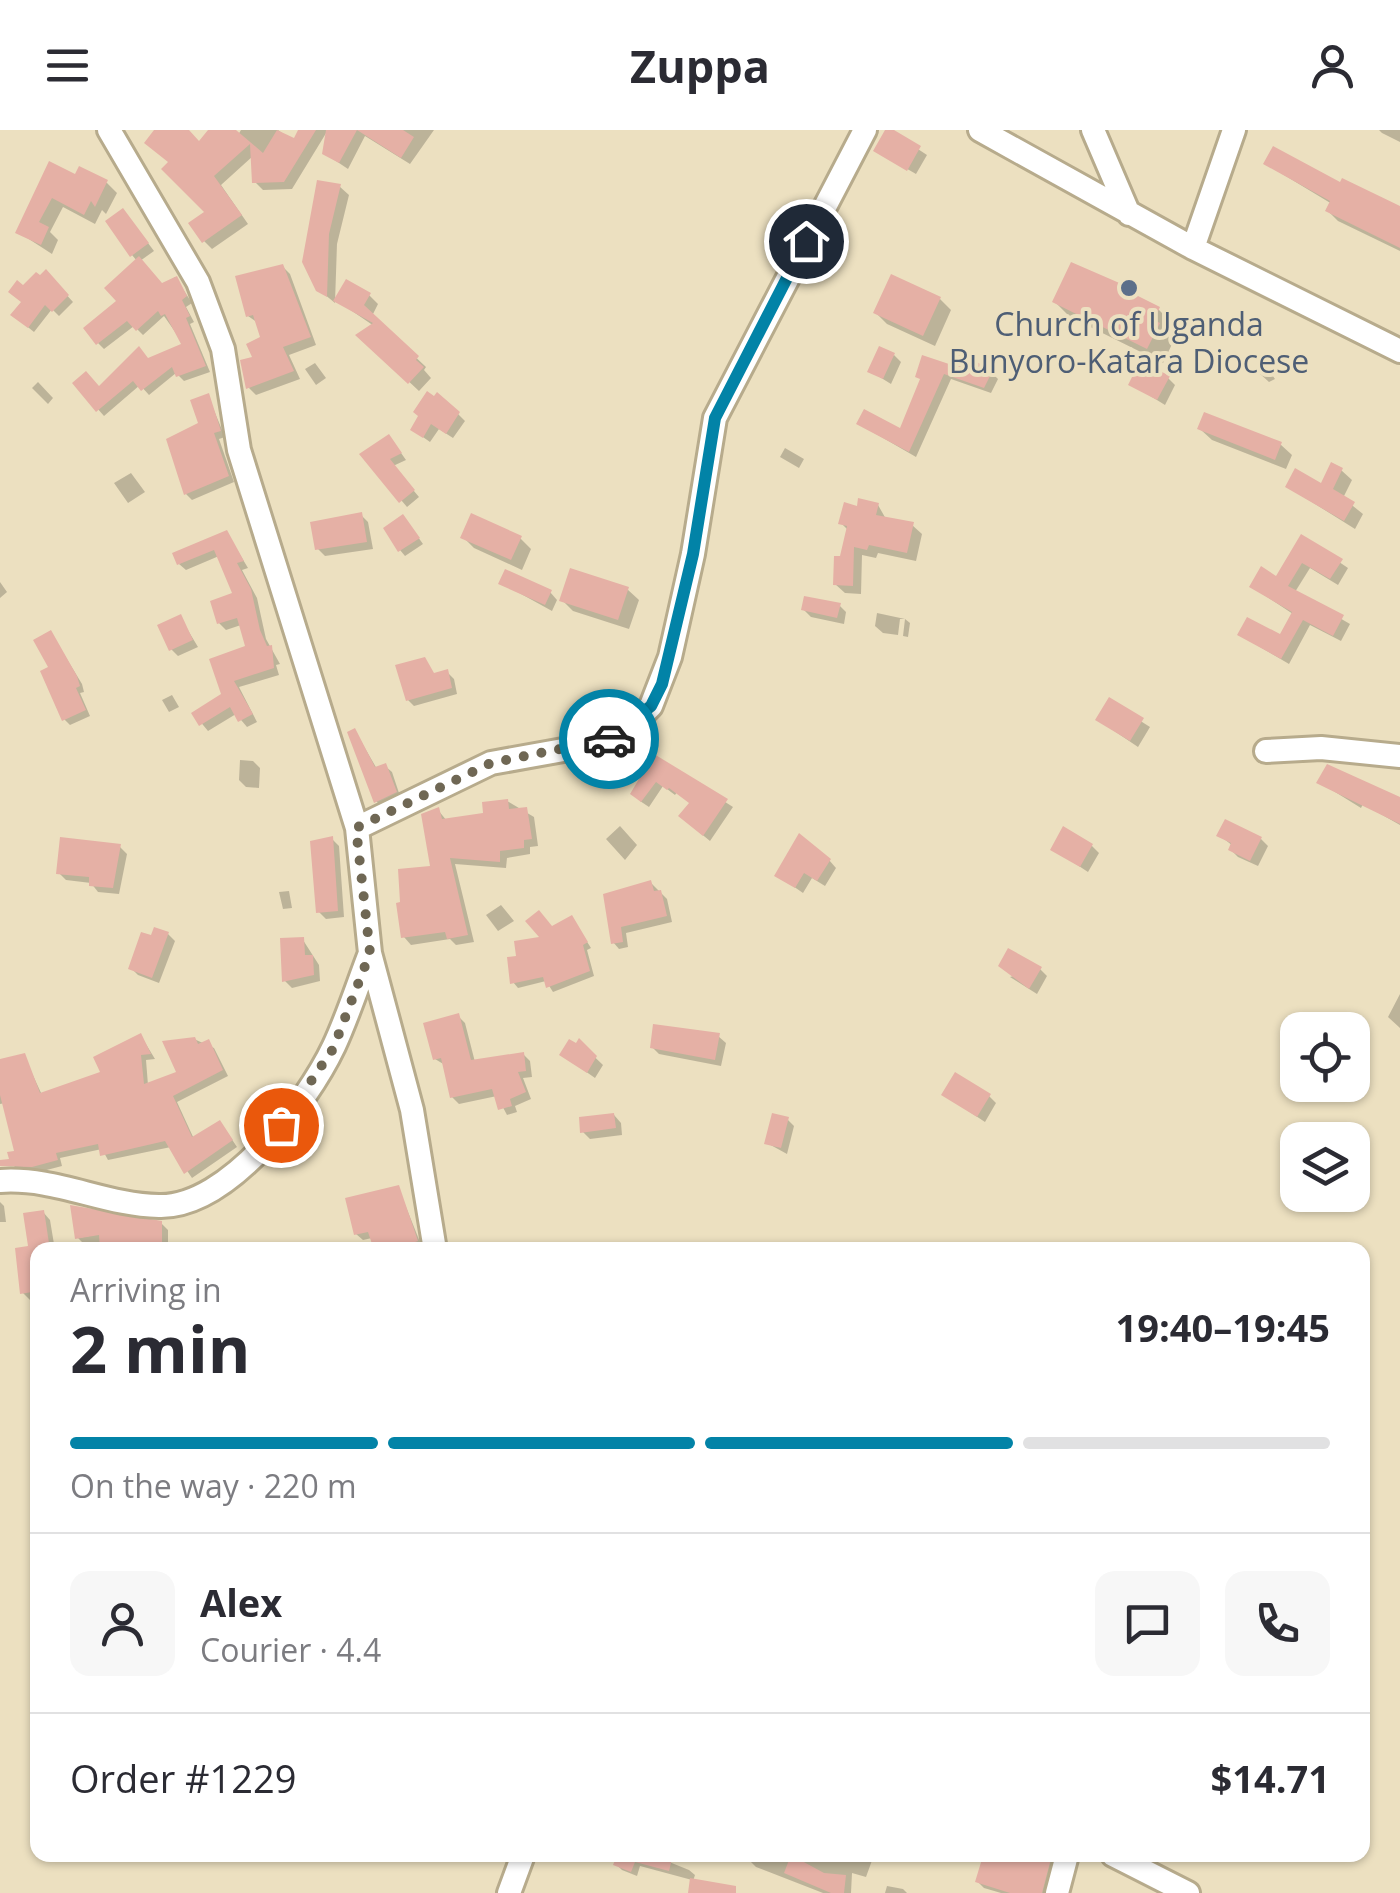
<!DOCTYPE html>
<meta charset="utf-8">
<style>
body{margin:0;font-family:"Open Sans",sans-serif;background:#f7f7f7;color:#2b2b33;height:100vh;display:flex;flex-direction:column;font-size:38px;white-space:nowrap}
*{box-sizing:border-box;margin:0}
p{font-size:32px;color:#7c7c81}
.icon{flex:none;width:55px;height:55px;fill:none;stroke:currentColor;stroke-width:2;stroke-linecap:round;stroke-linejoin:round}
.map{position:relative;flex:1;overflow:hidden}
.side{position:absolute;left:30px;top:1112px;width:1340px;height:620px;display:flex;flex-direction:column;background:#fff;border-radius:20px;box-shadow:0 2px 8px #0004}
.side>*{flex:none}
.controls{position:absolute;left:1280px;top:882px;display:grid;gap:20px}
.controls a{display:grid;place-items:center;width:90px;height:90px;border-radius:20px;background:#fff;box-shadow:0 2px 8px #0004;font-size:50px}
.pin{position:absolute;display:grid;place-items:center;width:85px;height:85px;color:#fff;margin:-42px;border:5px solid #fff;border-radius:50%;box-shadow:0 2px 10px #0007}
.courier{position:absolute;display:grid;place-items:center;width:100px;height:100px;margin:-50px;border:8px solid #0283a7;border-radius:50%;background:#fff;color:#222;box-shadow:0 2px 12px #0007}
.overview em{font-style:normal;font-weight:700}
.overview div{display:flex;flex-direction:column-reverse}
.overview{display:flex;align-items:center;justify-content:space-between;height:170px;padding:0 40px}
h1{font-size:65px;font-weight:700;line-height:75px}
.bar{display:grid;grid-template-columns:repeat(4,1fr);gap:15px 10px;align-content:center;height:120px;padding:0 40px}
.bar i{height:12px;border-radius:8px;background:#e1e1e2}
.bar .active{background:#0283a7}
.bar p{grid-column:span 4}
.line{display:flex;align-items:center;gap:25px;padding:0 40px;border-top:2px solid #e1e1e2}
.line div{flex:1}
.round{display:grid;place-items:center;flex:none;width:105px;height:105px;border-radius:20px;background:#f7f7f7}
header{display:flex;justify-content:space-between;align-items:center;height:130px;padding:0 40px;background:#fff;font-size:45px;font-weight:700}
.map>svg:first-child{display:block}
.shadow{fill:#0003}
.building{fill:#e5b0a5}
.lines{fill:none;stroke-linecap:round;stroke-linejoin:round}
.minor-casing{stroke:#b7ab8c;stroke-width:28}
.minor{stroke:#fff;stroke-width:22}
.done{stroke:#6f6754;stroke-width:10;stroke-dasharray:0 18}
.route{stroke:#0283a7;stroke-width:12}
.service-dot{fill:#5c6f8a;stroke:#ece0c0;stroke-width:4}
.labels{text-anchor:middle;dominant-baseline:central;stroke-width:8;stroke-linejoin:round;paint-order:stroke}
.service-label{font-size:32px;fill:#4e5e75;stroke:#ece0c0}
</style>
<header><svg class="icon" aria-label="menu" viewBox="0 0 24 24"><path d="M4 6h16M4 12h16M4 18h16"/></svg>Zuppa<svg class="icon" aria-label="person" viewBox="0 0 24 24"><circle cx="12" cy="8" r="4"/><path d="M4 21q1-7 8-7t8 7"/></svg></header>
<div class="map">
<svg width="1400" height="1763" viewBox="0 0 1400 1763">
<rect width="100%" height="100%" fill="#ece0c0"/>
<!-- shadow -->
<path class="shadow" d="M157 0H184L199 15 212 0H232L238 5 241 0H278L294 12 301 0H434L410 34 365 6 348 39 324 23 328 0 292 59 263 60 255 52 253 26 221 55 248 94 212 119 204 111 208 82Z
M889 0 927 25 916 44 876 21Z
M1379 0H1400V12L1382 3Z
M50 34 76 47 107 53 117 63 106 84 102 80 95 94 63 77 50 102 58 110 52 124 18 102Z
M1266 34 1400 79V121L1338 91 1328 81 1332 74Z
M339 56 349 65 337 114 335 173 318 159 305 132Z
M130 89 154 121 140 131 162 156 175 147 192 173 186 177 194 192 190 194 210 242 184 251 176 243 149 265 140 255 104 286 75 253 100 259 185 216 164 186 143 205 134 196 104 219 98 213 137 131 132 125Z
M282 136 290 144 316 215 289 225 300 249 256 265 249 258 264 208 258 193 248 186Z
M46 142 73 172 59 186 52 179 34 202 19 190 23 158Z
M369 165 378 174 372 186 426 237 424 240 431 248 419 261 359 205 374 196 336 170Z
M940 169 951 180 935 216 887 194 876 183Z
M1055 172 1158 179 1174 195 1169 205 1174 210 1163 233 1070 187Z
M894 225 901 232 891 254 870 241Z
M315 233 326 248 316 255 305 239Z
M1266 236 1275 249 1269 252 1258 242Z
M954 238 991 242 998 249 991 263 951 249 916 327 859 294 901 302 922 250Z
M1168 248 1175 255 1165 275 1131 254Z
M38 252 53 268 48 274 32 258Z
M208 266 225 307 219 309 234 352 192 370 186 364Z
M458 284 465 291 453 308 439 299 430 312 413 300Z
M1200 299 1280 314 1292 325 1286 339 1212 310Z
M394 313 406 330 393 336 419 367 407 377 363 325Z
M785 318 804 329 799 338 780 327Z
M1341 340 1352 350 1343 368 1363 384 1355 399 1288 357 1322 356Z
M131 343 145 362 128 373 114 353Z
M878 375 886 389 912 395 922 404 916 431 878 423 876 428 862 425 861 464 845 463 835 454 848 400 841 393 858 379Z
M361 385 368 392 373 419 325 426 317 418Z
M408 393 423 414 405 426 400 420Z
M227 403 248 438 242 440 257 468 266 509 280 534 276 535 279 545 239 557 257 592 247 597 236 584 208 601 194 584 224 565 249 518 241 495 226 500 219 493 235 465 219 426 186 440 179 434Z
M463 407 520 408 531 419 522 440 474 418Z
M1302 407 1348 438 1338 455 1310 438 1295 462 1350 494 1341 511 1310 495 1289 534 1240 505 1281 508 1293 484 1252 457 1277 449Z
M0 452 7 462 0 468Z
M501 453 550 462 557 470 552 481Z
M627 459 639 470 629 499 573 481 562 470Z
M839 475 846 482 844 494 811 487 804 480Z
M877 483 905 489H900L898 505 883 503 875 496Z
M180 487 198 517 178 526 171 519Z
M905 489 910 493 908 507 903 506Z
M51 503 82 554 84 562 80 563 90 586 70 595 64 589 52 539Z
M424 530 433 546 447 542 454 549 457 564 414 576 408 570Z
M172 565 179 577 169 582 162 570Z
M1109 571 1150 597 1138 617 1098 590Z
M355 601 377 639 385 636 392 642 401 669 383 678 376 671Z
M655 627 733 677 710 711 688 693 692 674 677 662 675 665 663 656 649 677 640 671Z
M240 630 253 631 260 638 259 658 246 657 239 650Z
M1319 652 1400 670V695L1363 674 1361 678Z
M507 671 534 687 538 716 530 717V724L507 728 506 738 455 734 474 812 456 815 450 809 411 815 404 807 432 739 438 680 447 691 486 685Z
M620 696 637 715 625 730 606 709Z
M1219 705 1261 709 1268 716 1258 736 1238 727 1231 720 1233 716Z
M332 709 339 716 344 787 326 789 319 782Z
M1092 716 1099 723 1088 742 1053 719Z
M120 717 127 724 119 764 98 762 91 753 66 750 59 743Z
M829 730 836 738 825 756 812 748 803 763 777 745Z
M651 753 667 769 672 792 626 803 628 817 619 819 613 812 606 766Z
M289 761 292 778 283 779 279 762Z
M501 775 514 791 498 801 486 785Z
M572 788 591 818 587 820 594 846 553 862 546 851 518 858 513 852 519 828Z
M168 804 175 811 159 853 138 845 131 838 152 808Z
M303 810 319 835 320 851 292 858 285 851Z
M1040 839 1047 846 1037 864 1010 847Z
M1400 864V898L1388 887Z
M458 886 465 893 475 932 523 924 530 931 532 947 523 948 531 969 515 976 517 982 507 985 497 966 459 974 452 967 445 935 435 929Z
M141 906 155 929 146 930 148 955 180 944 194 909 214 918 228 946 177 972 194 1009 225 999 237 1017 192 1048 171 1017 108 1030 102 1019 60 1028 62 1036 39 1042 19 1041 13 1035 17 1023 5 973 0 974V932L24 926 42 965 104 944Z
M718 906 726 913 721 936 659 924 652 917Z
M579 912 603 935 595 948 562 925Z
M944 965 989 966 996 973 985 992Z
M614 985 621 993 622 1005 590 1009 583 1002Z
M787 989 794 996 787 1024 767 1013Z
M398 1057 422 1117 376 1120 372 1108 363 1110 356 1104Z
M0 1072 4 1076 6 1092H0Z
M43 1082 50 1090 55 1120H38V1169L30 1170 22 1162Z
M161 1093 168 1100V1120H102V1112L84 1114 78 1108Z
M620 1725H652L689 1740 695 1745 693 1751 714 1763H690L692 1750 640 1736 637 1746 622 1740 616 1734Z
M751 1725 786 1727 874 1725 866 1747 852 1743 851 1763H823L756 1737 749 1730Z
M994 1725H1061L1049 1763H1001L984 1758 978 1752Z
M887 1756 903 1759 907 1763H885Z"/>
<!-- building -->
<path class="building" d="M154 0H189L199 11 208 0H236L263 23 277 0 294 8 298 0H316L284 52 252 53 250 14 214 46 242 85 202 113 188 93 204 82 161 39 168 32 144 13Z
M326 0H357L339 33 322 24Z
M357 0H403L414 7 401 28Z
M885 0H894L921 16 907 41 873 21Z
M1273 16 1340 52 1342 48 1400 76V118L1325 81 1330 71 1263 34Z
M49 31 75 44 79 36 108 50 95 77 91 71 84 85 52 68 39 92 49 97 41 115 15 103Z
M317 50 341 54 329 104 327 167 316 161 302 132Z
M123 78 149 113 130 127 105 91Z
M139 126 162 153 177 146 187 166 182 170 190 186 186 188 206 236 176 247 172 237 141 261 133 251 96 282 72 253 86 241 99 256 139 216 148 228 181 214 165 184 161 186 158 181 136 201 127 191 96 215 83 198 116 171 104 158Z
M1071 132 1124 155 1122 158 1160 177 1154 190 1160 193 1147 219 1052 172Z
M283 134 311 207 283 217 294 241 246 259 240 230 252 227 246 214 260 207 253 185 246 187 235 146Z
M46 139 69 165 52 182 45 175 28 198 10 185 21 172 8 162 17 150 23 155 36 142 40 145Z
M891 144 941 167 923 206 873 183Z
M346 149 371 163 364 175 419 226 416 230 424 237 408 254 355 205 373 193 333 171Z
M879 216 895 223 883 249 867 242Z
M958 223 993 240 984 258 944 244 909 322 856 294 864 279 900 298 920 249 915 247 922 225 952 235Z
M1140 231 1170 246 1157 270 1128 255Z
M427 261 434 266 437 262 460 282 446 304 431 294 423 308 410 300 418 286 413 282Z
M209 263 221 301 214 303 229 346 184 365 166 309 198 293 190 270Z
M1204 282 1282 312 1275 330 1197 299Z
M389 304 402 323 390 329 415 360 399 373 359 324Z
M1331 332 1343 338 1333 359 1355 372 1344 391 1285 357 1295 338 1321 353Z
M858 368 879 373 876 385 914 392 907 423 869 415 867 420 854 417 853 456 833 455 834 426H840L847 396 838 394 844 372 857 376Z
M362 382 367 412 315 420 310 392Z
M471 383 522 406 511 430 460 408Z
M403 384 420 408 398 422 383 398Z
M227 400 244 431 237 433 251 459 260 500 267 516 272 515 274 538 234 551 253 584 238 592 230 577 199 596 191 583 221 564 209 529 245 516 237 488 217 494 210 471 232 463 214 420 177 435 172 423Z
M1301 404 1343 429 1330 449 1302 433 1288 456 1344 485 1333 506 1303 490 1281 529 1237 505 1247 487 1280 504 1292 482 1249 457 1261 436 1276 446Z
M570 438 629 457 618 490 559 471Z
M505 439 552 460 545 475 498 454Z
M804 466 841 473 837 488 801 480Z
M181 484 193 510 169 521 157 495Z
M51 500 77 546 80 556 76 558 86 580 62 591 40 541 48 537 33 510Z
M425 527 434 543 448 539 452 558 406 571 395 535Z
M1109 567 1144 588 1130 611 1095 590Z
M355 598 375 637 386 633 397 662 374 673 347 602Z
M654 624 728 669 703 706 678 686 689 673 669 658 667 660 656 652 641 672 630 664Z
M1327 634 1400 667V694L1316 653Z
M508 669 509 679 527 677 532 709 524 710V718L500 721V732L450 728 468 805 447 809 445 802 401 808 396 773 400 772 398 739 430 736 421 684 439 677 442 689 483 683 482 672Z
M1225 689 1262 707 1250 731 1228 720 1231 713 1216 706Z
M1063 696 1093 714 1080 737 1050 720Z
M799 703 831 729 817 751 804 743 795 758 774 746Z
M333 706 338 781 316 783 310 711Z
M60 707 121 714 113 758 89 756V747L56 744Z
M651 750 654 761 661 760 667 786 621 797 623 812 611 814 603 764Z
M539 780 552 796 572 785 588 812 583 815 590 841 546 858 543 847 510 854 507 827 516 826 514 811 539 807 525 791Z
M154 797 169 802 152 848 128 839 141 802 151 805Z
M304 807 305 825H313L314 845 282 852 280 808Z
M1008 818 1042 837 1029 859 998 836Z
M459 883 471 930 524 922 526 941 518 942 526 962 510 969 512 976 498 980 492 959 450 968 441 928 433 930 423 893Z
M653 894 720 903 715 930 650 918Z
M141 903 151 924 141 925 144 954 176 942 162 911 195 907 198 914 209 909 223 940 173 966 192 1007 220 990 233 1010 184 1044 165 1011 100 1026 98 1014 56 1023 58 1030 32 1037 0 1036V1030L9 1029 7 1022 14 1021 0 965V929L25 923 40 963 100 942 93 927Z
M579 908 597 926 587 943 559 925 569 909 576 913Z
M955 942 991 964 977 987 941 965Z
M614 983 616 998 580 1003 579 987Z
M772 983 789 987 781 1018 764 1014Z
M399 1055 418 1111 393 1120H374L368 1102 354 1105 345 1068Z
M70 1075 162 1091V1119L100 1120 99 1105 75 1109Z
M44 1080 50 1120H38V1161L20 1164 15 1118 28 1116 23 1083Z
M617 1725H673L669 1741 635 1732 631 1742 613 1735Z
M791 1725 824 1743 846 1745 844 1763H831L784 1743Z
M992 1725H1052L1042 1763H1010L975 1752 982 1729 990 1732Z
M690 1748 736 1756V1763H688Z"/>
<g class="lines">
<!-- minor casing -->
<g class="minor-casing">
<path id="minor" d="M109 0 198 152 223 219 239 320 357 698 370 823 412 980 435 1120
M980 0 1193 118 1400 221
M1093 0 1129 84
M1193 118 1234 0
M1266 621 1321 618 1400 626
M357 698 491 633 602 613 634 593 651 576 670 527 693 424 715 288 865 0
M0 1051C56 1047 104 1075 159 1076 228 1078 307 973 334 916 348 886 358 854 370 823
M1113 1725 1188 1763
M509 1763 523 1725
M1057 1763 1067 1725"/>
</g>
<!-- minor -->
<use href="#minor" class="minor"/>
</g>
<g class="lines">
<!-- done -->
<path class="done" d="M281 995 333 919 370 823 356 698 491 633 609 609"/>
<!-- route -->
<path class="route" d="M609 609 651 576 662 554 693 424 715 288 806 111"/>
</g>
<!-- markers -->
<circle class="service-dot" cx="1129" cy="158" r="10"/>
<g class="labels">
<!-- service labels -->
<g class="service-label">
<text x="1129" y="193">Church of Uganda<tspan x="1129" dy="37">Bunyoro-Katara Diocese</tspan></text>
</g>
</g>
</svg>
<div class="controls">
<a><svg class="icon" aria-label="locate" viewBox="0 0 24 24"><circle cx="12" cy="12" r="6"/><path d="M12 2v4M12 18v4M2 12h4M18 12h4"/></svg></a>
<a><svg class="icon" aria-label="layers" viewBox="0 0 24 24"><path d="M12 4l9 5-9 5-9-5zM3 14l9 5 9-5"/></svg></a>
</div>
<div class="pin" style="left:281px;top:995px;background:#ea580c"><svg class="icon" aria-label="bag" viewBox="0 0 24 24"><path d="M5 8h14l-1 12H6zM9 8a3 3 0 0 1 6 0"/></svg></div>
<div class="pin" style="left:806px;top:111px;background:#1f2937"><svg class="icon" aria-label="home" viewBox="0 0 24 24"><path d="M3 11l9-7 9 7M6 9v11h12V9"/></svg></div>
<div class="courier" style="left:609px;top:609px"><svg class="icon" aria-label="car" viewBox="0 0 24 24"><path d="M5 17H2v-5l4-1 3-4h7l3 4 3 1v5h-3M9 17h6M6 11h13"/><circle cx="7" cy="17" r="2"/><circle cx="17" cy="17" r="2"/></svg></div>
<section class="side">
<div class="overview"><div><h1>2 min</h1><p>Arriving in</p></div><em>19:40–19:45</em></div>
<div class="bar"><i class="active"></i><i class="active"></i><i class="active"></i><i></i><p>On the way · 220 m</p></div>
<div class="line" style="height:180px"><a class="round"><svg class="icon" aria-label="person" viewBox="0 0 24 24"><circle cx="12" cy="8" r="4"/><path d="M4 21q1-7 8-7t8 7"/></svg></a><div><b>Alex</b><p>Courier · 4.4</p></div><a class="round"><svg class="icon" aria-label="chat" viewBox="0 0 24 24"><path d="M4 5h16v11H9l-5 4z"/></svg></a><a class="round"><svg class="icon" aria-label="phone" viewBox="0 0 24 24"><path d="M5 4h4l2 5-3 2q2 4 5 5l2-3 5 2v4C11 20 4 13 5 4z"/></svg></a></div>
<div class="line" style="height:130px"><div>Order #1229</div><b>$14.71</b></div>
</section>
</div>
